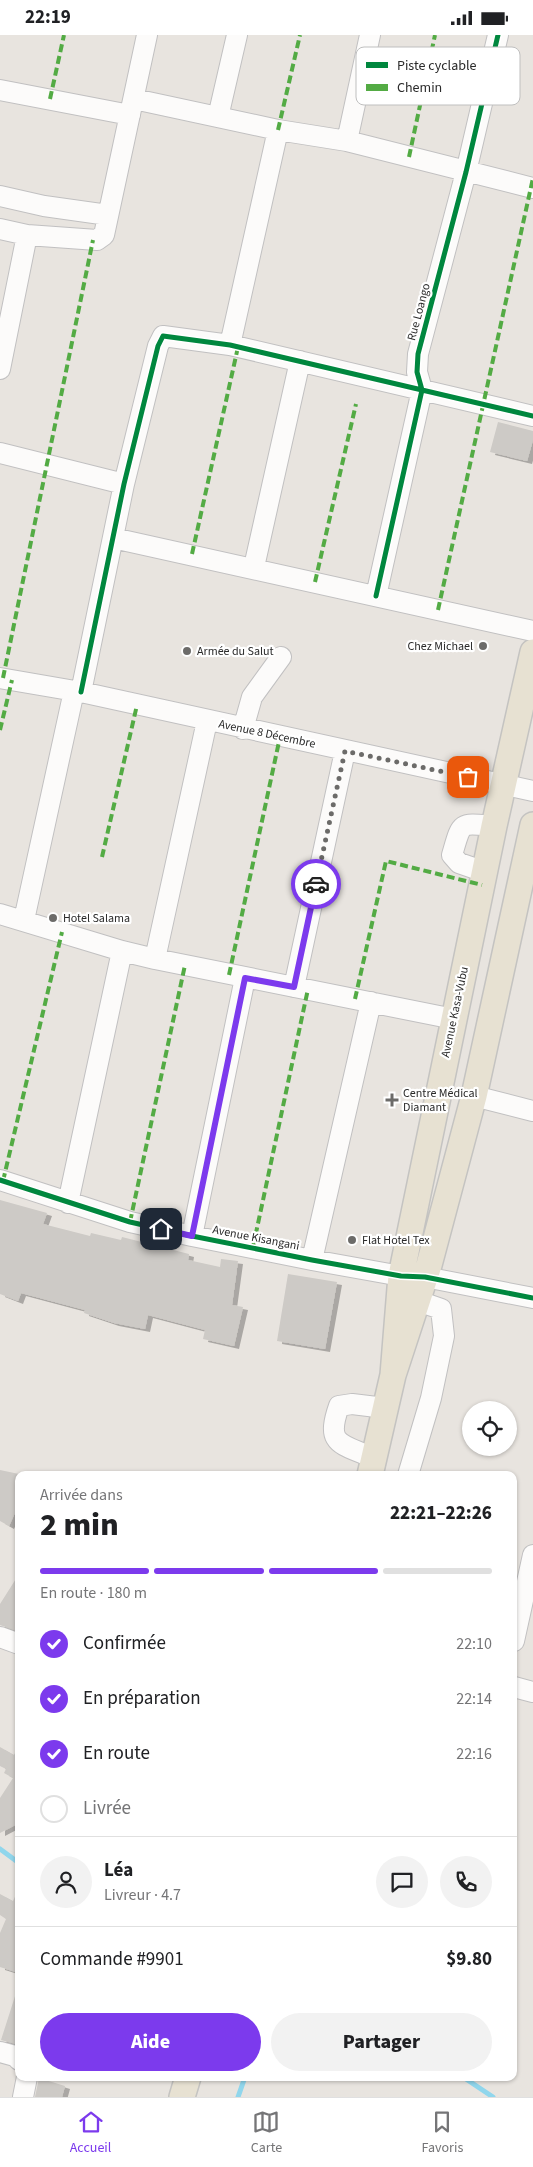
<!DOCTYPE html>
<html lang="fr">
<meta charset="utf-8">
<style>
body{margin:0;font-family:"Source Sans 3",sans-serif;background:#f2f2f2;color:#202124;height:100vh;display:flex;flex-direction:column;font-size:19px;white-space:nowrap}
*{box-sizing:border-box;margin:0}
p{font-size:16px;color:#757577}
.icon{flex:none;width:28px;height:28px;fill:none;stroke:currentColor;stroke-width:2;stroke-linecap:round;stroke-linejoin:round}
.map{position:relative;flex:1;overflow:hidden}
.details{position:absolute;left:15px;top:1436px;width:502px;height:610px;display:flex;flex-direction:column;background:#fff;border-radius:10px;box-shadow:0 1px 4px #0004}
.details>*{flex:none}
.tools{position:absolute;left:462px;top:1366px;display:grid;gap:10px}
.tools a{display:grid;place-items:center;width:55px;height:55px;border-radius:50%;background:#fff;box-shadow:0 1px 4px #0004;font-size:25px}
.pin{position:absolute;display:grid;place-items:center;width:42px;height:42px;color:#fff;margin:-21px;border-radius:10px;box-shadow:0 2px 8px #0006}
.courier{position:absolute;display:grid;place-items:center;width:50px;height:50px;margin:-25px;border:4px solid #7c3aed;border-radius:50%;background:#fff;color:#222;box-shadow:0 1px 6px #0007}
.summary em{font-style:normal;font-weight:800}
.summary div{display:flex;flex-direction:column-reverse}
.summary{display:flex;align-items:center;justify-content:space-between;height:85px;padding:0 25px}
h1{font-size:32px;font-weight:800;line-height:38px}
.bar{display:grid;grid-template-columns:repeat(4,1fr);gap:8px 5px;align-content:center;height:60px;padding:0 25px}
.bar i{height:6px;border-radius:4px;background:#e0e0e0}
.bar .selected{background:#7c3aed}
.bar p{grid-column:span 4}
.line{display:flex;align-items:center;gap:12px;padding:0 25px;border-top:1px solid #e0e0e0}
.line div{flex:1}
.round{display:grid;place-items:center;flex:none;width:52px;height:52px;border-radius:26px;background:#f2f2f2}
ol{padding:0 25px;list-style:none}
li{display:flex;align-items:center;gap:15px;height:55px}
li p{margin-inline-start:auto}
li .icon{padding:5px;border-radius:50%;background:#7c3aed;color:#fff;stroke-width:4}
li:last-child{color:#757577}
li i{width:28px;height:28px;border:2px solid #e0e0e0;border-radius:50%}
.cta{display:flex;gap:10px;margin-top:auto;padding:10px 25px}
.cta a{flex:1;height:58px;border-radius:30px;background:#7c3aed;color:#fff;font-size:20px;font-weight:800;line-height:58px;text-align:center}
.cta a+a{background:#f2f2f2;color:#202124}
.status{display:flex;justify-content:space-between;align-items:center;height:35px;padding:0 25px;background:#fff;direction:ltr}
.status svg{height:14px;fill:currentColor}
.menu{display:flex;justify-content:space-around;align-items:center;height:70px;border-top:1px solid #e0e0e0;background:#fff;font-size:14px;color:#757577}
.menu a{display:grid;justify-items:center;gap:2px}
.menu .selected{color:#7c3aed}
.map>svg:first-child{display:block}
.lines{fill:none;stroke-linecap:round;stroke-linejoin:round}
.stream{stroke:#90d6ec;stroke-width:5}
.building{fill:#cdcac6;filter:url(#shadow)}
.minor-casing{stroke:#c1c0c1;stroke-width:22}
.major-casing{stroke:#c4c3c1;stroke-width:28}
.minor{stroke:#fcfbfa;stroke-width:20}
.major{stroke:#e7e1d2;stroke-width:25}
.quiet{stroke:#53ab44;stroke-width:4;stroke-dasharray:8 4;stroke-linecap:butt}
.cycleway-casing{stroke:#fff;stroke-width:8}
.cycleway{stroke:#00873e;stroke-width:5}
.done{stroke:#6c6b69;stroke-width:5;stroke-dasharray:0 9}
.route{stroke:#7c3aed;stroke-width:6}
.poi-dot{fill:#6c6b69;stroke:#fff;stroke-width:2}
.labels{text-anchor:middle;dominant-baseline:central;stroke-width:4.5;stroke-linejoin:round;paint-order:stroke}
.street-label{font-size:12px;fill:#2a2a2a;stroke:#fff}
.poi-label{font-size:12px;fill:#2a2a2a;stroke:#fff;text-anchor:start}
.key{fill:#fff;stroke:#bfbfbf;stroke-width:1}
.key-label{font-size:14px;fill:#2a2a2a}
</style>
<div class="status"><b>22:19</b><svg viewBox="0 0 49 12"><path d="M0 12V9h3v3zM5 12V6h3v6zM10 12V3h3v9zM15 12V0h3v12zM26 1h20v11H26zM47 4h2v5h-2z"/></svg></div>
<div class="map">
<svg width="533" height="2062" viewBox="0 0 533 2062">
<defs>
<filter id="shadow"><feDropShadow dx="5" dy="3" stdDeviation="0" flood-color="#0004"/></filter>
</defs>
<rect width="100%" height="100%" fill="#e8e4df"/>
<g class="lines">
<!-- stream -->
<path class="stream" d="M0 1814 19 1828
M463 2042 493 2062
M238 2062 245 2042"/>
</g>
<!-- building -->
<path class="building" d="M498 387 533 396V405L527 426 490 417Z
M0 1165 47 1178 43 1189 90 1201 91 1198 121 1205 122 1202 189 1219 188 1225 220 1232 221 1224 238 1226 232 1270 243 1272 234 1311 203 1304 205 1295 148 1280 145 1294 114 1288 84 1278 85 1275 21 1258 18 1266 0 1259Z
M288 1239 337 1247 325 1314 277 1306Z
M0 1435 19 1439V1469L9 1491 0 1486Z
M19 1539V1592L17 1596 0 1590V1569Z
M19 1710V1788L0 1798V1763L13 1743 4 1738 6 1734 0 1731V1712L14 1720Z
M19 1853V1938L0 1932V1898L6 1884 0 1880V1859L13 1866Z
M16 1958H19V2002L16 2009 1 2005Z
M39 2043 65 2051 62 2062H35Z"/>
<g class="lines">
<!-- minor casing -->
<g class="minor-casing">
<path id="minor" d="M0 55 130 80
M134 64 278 95 347 106 533 153
M218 82 237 0
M347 106 370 0
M0 161 44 171 108 180
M0 194 27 200 97 205 104 200 147 0
M230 310 278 95
M0 334 27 200
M0 418 124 449
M113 503 533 596
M254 532 300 326
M376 561 422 355 417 337 418 319 466 137 498 0
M0 643 81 657 533 756
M81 657 124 449 158 311 163 301 230 310 533 381
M243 694 252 662 281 622
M485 837 459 828 452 820C462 786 459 788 494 791
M0 879 122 916 155 924 454 984
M24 885 74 656
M155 924 207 686
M294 952 345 716
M474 1061 533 1076
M0 1145 130 1187 192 1201 312 1225 401 1241 425 1242 533 1263
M68 1168 122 916
M192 1201 245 943
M312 1225 371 967
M373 1423C341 1408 325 1411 339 1371L352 1369 385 1373
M408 1440 431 1363 444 1301 441 1274 418 1266
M0 1602 19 1609
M514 1606 533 1520
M514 1652 533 1657
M0 2017 15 2021 19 2025
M23 2062 27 2042"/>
</g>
<!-- major casing -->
<g class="major-casing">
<path id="major" d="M393 1340 401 1241 494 791 533 617
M370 1440 393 1340 429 1230 474 1061 533 790
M182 2062 188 2042"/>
</g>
<!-- minor -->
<use href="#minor" class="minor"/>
<!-- major -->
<use href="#major" class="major"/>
<!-- quiet -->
<path class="quiet" d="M50 64 64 0
M278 95 300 0
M409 122 435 0
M192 519 238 312
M315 547 356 369
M438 575 533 143
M3 643 93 205
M0 695 12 645
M102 822 137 670
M229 940 280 702
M355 964 386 826 482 850
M3 1146 62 897
M130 1187 185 930
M253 1212 308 954"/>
<!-- cycleway casing -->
<g class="cycleway-casing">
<path id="cycleway" d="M376 561 422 355 417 337 418 319 466 137 498 0
M81 657 124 449 158 311 163 301 230 310 533 381
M0 1145 130 1187 192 1201 312 1225 401 1241 425 1242 533 1263"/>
</g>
<!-- cycleway -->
<use href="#cycleway" class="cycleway"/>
</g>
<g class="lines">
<!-- done -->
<path class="done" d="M316 849 345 716 468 742"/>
<!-- route -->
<path class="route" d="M161 1194 192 1201 245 943 294 952 316 849"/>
</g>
<!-- markers -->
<g class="poi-dot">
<circle cx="483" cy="611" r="5"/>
<circle cx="187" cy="616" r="5"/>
<circle cx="53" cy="883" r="5"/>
<path d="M389.5 1057.5h5v5h5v5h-5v5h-5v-5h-5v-5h5z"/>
<circle cx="352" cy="1205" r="5"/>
</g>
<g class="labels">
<!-- street labels -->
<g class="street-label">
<text transform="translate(419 277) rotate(-75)">Rue Loango</text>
<text transform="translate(267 699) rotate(12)">Avenue 8 Décembre</text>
<text transform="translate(455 977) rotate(-78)">Avenue Kasa-Vubu</text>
<text transform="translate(256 1203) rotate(11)">Avenue Kisangani</text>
</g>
<!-- poi labels -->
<g class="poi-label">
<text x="473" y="611" text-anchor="end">Chez Michael</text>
<text x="197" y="616">Armée du Salut</text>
<text x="63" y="883">Hotel Salama</text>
<text x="403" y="1058">Centre Médical<tspan x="403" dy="14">Diamant</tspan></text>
<text x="362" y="1205">Flat Hotel Tex</text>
</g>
</g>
<!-- legend -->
<rect x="356" y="12" width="164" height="58" rx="8" class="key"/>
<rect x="366" y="27" width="22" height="6" fill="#00873e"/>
<rect x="366" y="49" width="22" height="7" fill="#53ab44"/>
<g class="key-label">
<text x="397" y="35">Piste cyclable</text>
<text x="397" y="57">Chemin</text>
</g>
</svg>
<div class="tools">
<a><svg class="icon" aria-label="locate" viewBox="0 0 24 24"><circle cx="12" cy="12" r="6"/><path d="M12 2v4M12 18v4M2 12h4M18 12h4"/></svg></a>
</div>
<div class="pin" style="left:468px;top:742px;background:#ea580c"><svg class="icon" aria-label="bag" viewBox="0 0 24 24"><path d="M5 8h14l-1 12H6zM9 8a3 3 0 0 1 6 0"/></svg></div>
<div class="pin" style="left:161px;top:1194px;background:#1f2937"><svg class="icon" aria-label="home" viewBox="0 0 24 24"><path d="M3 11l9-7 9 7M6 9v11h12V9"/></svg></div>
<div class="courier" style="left:316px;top:849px"><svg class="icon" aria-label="car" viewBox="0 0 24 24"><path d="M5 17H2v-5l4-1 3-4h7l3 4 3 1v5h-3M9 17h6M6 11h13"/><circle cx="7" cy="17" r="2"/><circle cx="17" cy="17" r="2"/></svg></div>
<section class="details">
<div class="summary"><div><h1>2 min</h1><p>Arrivée dans</p></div><em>22:21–22:26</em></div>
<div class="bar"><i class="selected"></i><i class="selected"></i><i class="selected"></i><i></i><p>En route · 180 m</p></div>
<ol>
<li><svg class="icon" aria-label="check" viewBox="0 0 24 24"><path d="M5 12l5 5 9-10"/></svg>Confirmée<p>22:10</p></li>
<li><svg class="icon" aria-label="check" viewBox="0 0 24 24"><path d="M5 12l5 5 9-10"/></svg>En préparation<p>22:14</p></li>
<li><svg class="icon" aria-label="check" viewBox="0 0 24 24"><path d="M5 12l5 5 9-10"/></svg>En route<p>22:16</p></li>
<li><i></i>Livrée</li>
</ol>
<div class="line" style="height:90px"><a class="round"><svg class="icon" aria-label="person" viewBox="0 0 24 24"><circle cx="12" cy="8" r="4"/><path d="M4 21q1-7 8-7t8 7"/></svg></a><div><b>Léa</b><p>Livreur · 4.7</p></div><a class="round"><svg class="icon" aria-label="chat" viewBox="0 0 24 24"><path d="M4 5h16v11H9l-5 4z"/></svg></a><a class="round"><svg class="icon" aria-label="phone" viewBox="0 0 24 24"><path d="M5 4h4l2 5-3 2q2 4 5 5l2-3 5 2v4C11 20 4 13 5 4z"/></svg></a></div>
<div class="line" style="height:65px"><div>Commande #9901</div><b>$9.80</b></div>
<div class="cta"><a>Aide</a><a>Partager</a></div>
</section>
</div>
<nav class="menu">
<a class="selected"><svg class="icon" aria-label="home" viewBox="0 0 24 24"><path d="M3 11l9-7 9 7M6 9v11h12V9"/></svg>Accueil</a>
<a><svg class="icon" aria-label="map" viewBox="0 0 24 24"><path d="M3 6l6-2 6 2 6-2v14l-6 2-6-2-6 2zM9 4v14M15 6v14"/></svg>Carte</a>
<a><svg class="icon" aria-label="saved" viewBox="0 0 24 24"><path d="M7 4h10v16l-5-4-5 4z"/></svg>Favoris</a>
</nav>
